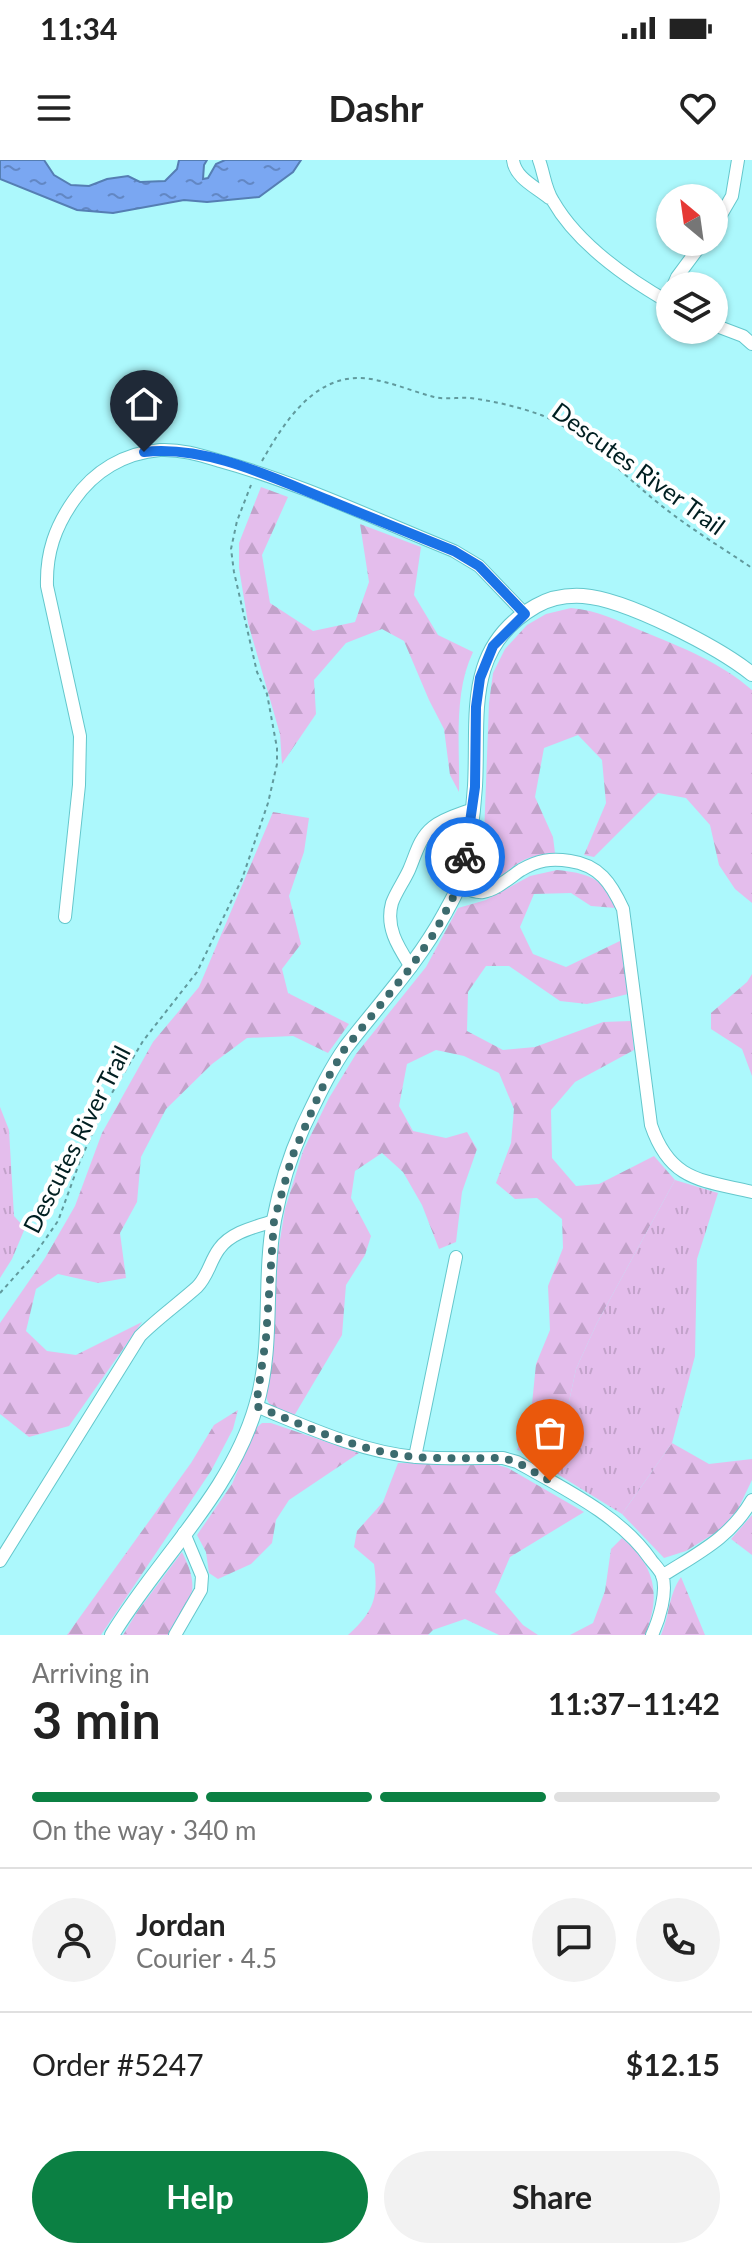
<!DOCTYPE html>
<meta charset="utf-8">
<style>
body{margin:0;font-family:Lato,sans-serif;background:#f2f2f2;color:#222;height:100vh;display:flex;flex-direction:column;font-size:30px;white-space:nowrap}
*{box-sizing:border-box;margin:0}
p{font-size:26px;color:#767676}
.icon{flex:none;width:44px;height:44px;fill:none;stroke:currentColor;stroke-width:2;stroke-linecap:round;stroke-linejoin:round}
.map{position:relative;height:1475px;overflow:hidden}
.side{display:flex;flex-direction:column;background:#fff;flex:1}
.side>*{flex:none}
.needle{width:52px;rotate:331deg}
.tools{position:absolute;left:656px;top:24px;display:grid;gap:16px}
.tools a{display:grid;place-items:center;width:72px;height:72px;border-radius:50%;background:#fff;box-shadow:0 2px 6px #0004;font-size:40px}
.pin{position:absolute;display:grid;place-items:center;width:68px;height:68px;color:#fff;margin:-82px -34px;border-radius:50% 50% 50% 0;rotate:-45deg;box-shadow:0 0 8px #0007}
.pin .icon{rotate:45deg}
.courier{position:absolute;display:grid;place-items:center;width:80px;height:80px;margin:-40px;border:6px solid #1a73e8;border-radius:50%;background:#fff;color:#222;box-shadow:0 2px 10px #0007}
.overview em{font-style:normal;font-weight:700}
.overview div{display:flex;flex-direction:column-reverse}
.overview{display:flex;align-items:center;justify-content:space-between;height:136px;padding:0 32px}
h1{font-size:52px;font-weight:700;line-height:60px}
.bar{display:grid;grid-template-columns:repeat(4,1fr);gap:12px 8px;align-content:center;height:96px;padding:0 32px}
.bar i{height:10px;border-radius:6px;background:#e0e0e0}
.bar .on{background:#0b8043}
.bar p{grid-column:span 4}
.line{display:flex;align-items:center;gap:20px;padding:0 32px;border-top:2px solid #e0e0e0}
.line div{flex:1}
.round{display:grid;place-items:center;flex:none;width:84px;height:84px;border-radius:42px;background:#f2f2f2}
.action{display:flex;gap:16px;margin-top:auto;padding:16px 32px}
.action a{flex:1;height:92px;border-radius:48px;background:#0b8043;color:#fff;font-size:32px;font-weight:700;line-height:92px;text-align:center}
.action a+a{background:#f2f2f2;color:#222}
.status{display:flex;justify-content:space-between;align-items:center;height:56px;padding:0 40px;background:#fff;direction:ltr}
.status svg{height:22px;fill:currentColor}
header{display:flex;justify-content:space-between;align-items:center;height:104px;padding:0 32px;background:#fff;font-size:36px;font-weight:700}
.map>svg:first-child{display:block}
.forest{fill:url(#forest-firs)}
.park{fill:url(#park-tufts)}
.water{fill:url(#water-ripples);stroke:#557eb3;stroke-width:2}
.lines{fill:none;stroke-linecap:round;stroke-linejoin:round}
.minor-casing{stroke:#64c7cc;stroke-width:14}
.tertiary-casing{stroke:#64c7cc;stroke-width:16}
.path{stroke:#619a9d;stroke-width:2;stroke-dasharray:4 4;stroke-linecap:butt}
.minor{stroke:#fff;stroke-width:12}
.tertiary{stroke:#fff;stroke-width:14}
.done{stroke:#3c6b6e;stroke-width:8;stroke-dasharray:0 14.4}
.route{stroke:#1a73e8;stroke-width:10}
.labels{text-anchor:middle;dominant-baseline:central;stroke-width:8;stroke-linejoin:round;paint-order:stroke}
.street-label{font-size:24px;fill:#001f21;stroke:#fff}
</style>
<div class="status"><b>11:34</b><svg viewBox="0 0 49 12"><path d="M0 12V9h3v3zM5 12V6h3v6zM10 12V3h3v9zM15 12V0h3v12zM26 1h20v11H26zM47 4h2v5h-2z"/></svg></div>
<header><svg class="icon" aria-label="menu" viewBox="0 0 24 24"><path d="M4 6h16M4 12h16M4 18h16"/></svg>Dashr<svg class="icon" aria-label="heart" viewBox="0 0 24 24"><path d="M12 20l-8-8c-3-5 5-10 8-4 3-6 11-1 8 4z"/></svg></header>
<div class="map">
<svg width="752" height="1475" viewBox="0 0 752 1475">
<defs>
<pattern id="forest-firs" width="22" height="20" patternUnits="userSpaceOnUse" patternTransform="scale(2)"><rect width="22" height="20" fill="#e4bdec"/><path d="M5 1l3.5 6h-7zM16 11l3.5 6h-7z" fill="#c2a2ca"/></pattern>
<pattern id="park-tufts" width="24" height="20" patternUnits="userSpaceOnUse" patternTransform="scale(2)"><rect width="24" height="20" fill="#e4bdec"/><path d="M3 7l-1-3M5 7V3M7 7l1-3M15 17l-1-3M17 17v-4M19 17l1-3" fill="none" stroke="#c2a2ca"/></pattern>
<pattern id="water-ripples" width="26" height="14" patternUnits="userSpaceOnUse" patternTransform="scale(2)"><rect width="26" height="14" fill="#7aa7f2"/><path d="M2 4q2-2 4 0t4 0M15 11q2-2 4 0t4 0" fill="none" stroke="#6287c4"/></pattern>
</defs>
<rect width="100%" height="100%" fill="#acf8fc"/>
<!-- forest -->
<path class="forest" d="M261 327 288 337 262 395 270 443 313 471 355 462 369 422 360 364 421 387 414 435 438 475 473 492C453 534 460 586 459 632L450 615 444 569 429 540 404 481 382 469 346 483 314 520 316 554 282 604 280 574 248 463 239 408V383Z
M571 448C597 450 618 461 642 471 681 487 720 502 752 530V743L735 729 719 705 710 665 686 638 658 633 594 697 584 695 606 643 602 600 578 575 544 588 535 637 553 677 555 693C544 694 531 696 522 701 507 709 498 723 479 721L476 716 484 676 489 543 493 513 505 489 527 465 546 454Z
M273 652 309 658 304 692 289 736 301 784 282 809 288 833 349 864 328 893 293 876 247 878 212 904 166 949 141 997 137 1042 120 1073 126 1118 98 1123 58 1114 36 1129 26 1171 47 1191 76 1195 142 1162 69 1266 29 1277 0 1254V1163L45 1098 75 1046 102 973 153 882 199 827Z
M557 710C585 713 606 717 616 748L591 746 571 733 534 734 520 767 533 794 566 807 622 780 628 834 587 844 560 841 509 806H486L468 832 467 871 503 890 535 887 603 862 631 861 634 890 575 922 551 950 552 998 576 1026 599 1024 654 996 675 1020 597 1163 576 1209 554 1312 524 1292 517 1290 531 1254 536 1204 550 1170 548 1126 563 1088 562 1059 537 1038 515 1039 496 1023 511 983 514 949 499 913 464 896 436 890 407 904 399 946 413 971 446 978 467 972 477 989 462 1032 456 1082 439 1089 422 1045 403 1012 382 993 355 1011 351 1038 371 1076 365 1095 346 1125 342 1175 294 1256C282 1252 270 1250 266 1237L278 1092 285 1049 303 991 329 938 356 894 426 807 458 748 486 740 530 716Z
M752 814V916L742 889 711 869V853L747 822Z
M238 1250 233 1269 211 1311 101 1475H67L191 1303 214 1265Z
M262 1263H271L359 1293 289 1340 276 1360 272 1383 251 1404 218 1419 209 1413 206 1392 197 1375 232 1324 256 1268Z
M672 1283 709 1304 752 1299V1320L738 1349 720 1370 686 1391 664 1398 622 1354Z
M398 1303 494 1304 508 1308 584 1352 510 1397 495 1432 523 1465 538 1475H499L465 1459 433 1470 428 1475H348C373 1452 379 1438 374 1404L354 1387 357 1371 383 1342Z
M752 1355V1395L731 1379Z
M622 1378C656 1406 661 1436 645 1475H570L593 1463 605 1431 611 1389Z
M182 1392C202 1431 191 1442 168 1475H123L137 1452Z
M681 1417 705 1475H661C670 1454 668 1436 681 1417Z"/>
<!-- park -->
<path class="park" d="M0 947 9 970 14 1056 25 1068 12 1099 0 1118Z
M675 1020 718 1033 697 1099 695 1196 672 1283 622 1354 554 1312 576 1209 597 1163Z"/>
<!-- water -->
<path class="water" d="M0 0H44L54 15 71 25 89 26 107 19 128 16 140 22 165 21 177 9 179 0H207L204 5 203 19 208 18 216 4 225 0H301L293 12 259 37 207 42 184 40 113 53 77 50 0 19Z"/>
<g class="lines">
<!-- minor casing -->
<g class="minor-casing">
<path id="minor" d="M513 0C515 18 536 27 549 38
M539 0C544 13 545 29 553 41 577 83 628 119 670 143
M714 67 732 36 738 0
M673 126 677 117 703 82
M714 165 743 176 752 184
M459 726C466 729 476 733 483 732 497 730 510 717 521 710 538 700 551 698 570 701 599 705 611 723 623 749L651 965C670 1021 701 1020 752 1032
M65 757 79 625 80 576 47 426C46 393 55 367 74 340 94 311 124 293 160 290 181 289 200 295 220 301 300 323 377 360 454 391L479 406 525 454
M411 807C399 788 385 768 392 743 396 732 404 721 409 710 416 694 419 678 433 667 444 658 460 654 473 649
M256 1246C307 1267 361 1292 416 1297 445 1299 474 1298 503 1298L517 1302C563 1328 621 1356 651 1400 654 1404 660 1410 662 1415 668 1431 659 1460 652 1475
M415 1297 456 1097
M0 1401 140 1176C158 1158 178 1144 197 1127 208 1116 210 1101 219 1089 231 1072 255 1067 274 1061
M662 1416C698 1393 730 1378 752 1340
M175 1475 201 1430 202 1416 184 1373"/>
</g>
<!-- tertiary casing -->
<g class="tertiary-casing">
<path id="tertiary" d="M112 1475C158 1399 231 1333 256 1246 274 1186 263 1121 274 1060 280 1028 290 996 303 967 316 940 329 911 346 887 380 843 418 803 445 753 450 743 457 733 460 722 468 691 473 658 475 626 479 556 463 488 536 446 550 438 567 435 583 436 626 439 718 487 752 514"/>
</g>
<!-- path -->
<path class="path" d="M262 301C286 259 319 207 376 220 396 224 415 232 434 237 446 240 458 237 470 238 494 241 519 247 541 255 583 271 630 322 667 350 694 371 724 389 752 408
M0 1133 35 1094 58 1061 80 1001 106 943 143 881 197 812 242 719 268 643 277 604V588L267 534 257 512 234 412 231 389 237 361 251 325"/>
<!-- minor -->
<use href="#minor" class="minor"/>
<!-- tertiary -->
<use href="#tertiary" class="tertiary"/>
</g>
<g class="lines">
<!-- done -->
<path class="done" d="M465 697 459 726 435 772 411 807 344 890 321 930 292 997 274 1061 266 1178 256 1246C307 1267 360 1292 416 1297 444 1299 474 1298 503 1298L517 1302 550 1321"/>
<!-- route -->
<path class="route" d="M144 292C206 285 271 317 328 340 370 357 412 374 454 391L479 406 525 454 493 486 480 518 476 547 475 627 465 697"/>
</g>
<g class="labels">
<!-- street labels -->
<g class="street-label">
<text transform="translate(639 308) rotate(36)">Descutes River Trail</text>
<text transform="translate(76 979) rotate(-63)">Descutes River Trail</text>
</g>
</g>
</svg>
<div class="tools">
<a><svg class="needle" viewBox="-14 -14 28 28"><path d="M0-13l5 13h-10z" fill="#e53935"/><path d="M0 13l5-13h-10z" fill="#767676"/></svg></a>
<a><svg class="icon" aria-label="layers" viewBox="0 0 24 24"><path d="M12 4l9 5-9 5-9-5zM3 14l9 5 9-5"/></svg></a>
</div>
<div class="pin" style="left:550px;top:1321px;background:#ea580c"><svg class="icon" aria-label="bag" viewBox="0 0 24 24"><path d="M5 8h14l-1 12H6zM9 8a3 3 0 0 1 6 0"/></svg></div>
<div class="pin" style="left:144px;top:292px;background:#1f2937"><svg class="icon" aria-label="home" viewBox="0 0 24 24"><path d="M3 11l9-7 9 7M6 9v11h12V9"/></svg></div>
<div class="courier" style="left:465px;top:697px"><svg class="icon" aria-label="bike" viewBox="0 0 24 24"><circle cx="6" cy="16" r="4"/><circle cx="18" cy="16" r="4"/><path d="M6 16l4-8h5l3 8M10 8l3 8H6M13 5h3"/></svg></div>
</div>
<section class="side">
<div class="overview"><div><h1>3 min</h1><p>Arriving in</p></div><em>11:37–11:42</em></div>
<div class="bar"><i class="on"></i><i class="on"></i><i class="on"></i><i></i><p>On the way · 340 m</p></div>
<div class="line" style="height:144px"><a class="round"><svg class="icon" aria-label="person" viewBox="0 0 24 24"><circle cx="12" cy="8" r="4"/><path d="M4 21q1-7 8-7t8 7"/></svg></a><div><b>Jordan</b><p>Courier · 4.5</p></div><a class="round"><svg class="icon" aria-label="chat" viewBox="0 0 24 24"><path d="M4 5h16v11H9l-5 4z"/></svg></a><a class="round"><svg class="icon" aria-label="phone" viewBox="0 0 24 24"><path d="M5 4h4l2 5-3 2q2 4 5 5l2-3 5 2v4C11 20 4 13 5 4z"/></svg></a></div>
<div class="line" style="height:104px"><div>Order #5247</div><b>$12.15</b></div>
<div class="action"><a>Help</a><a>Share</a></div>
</section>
